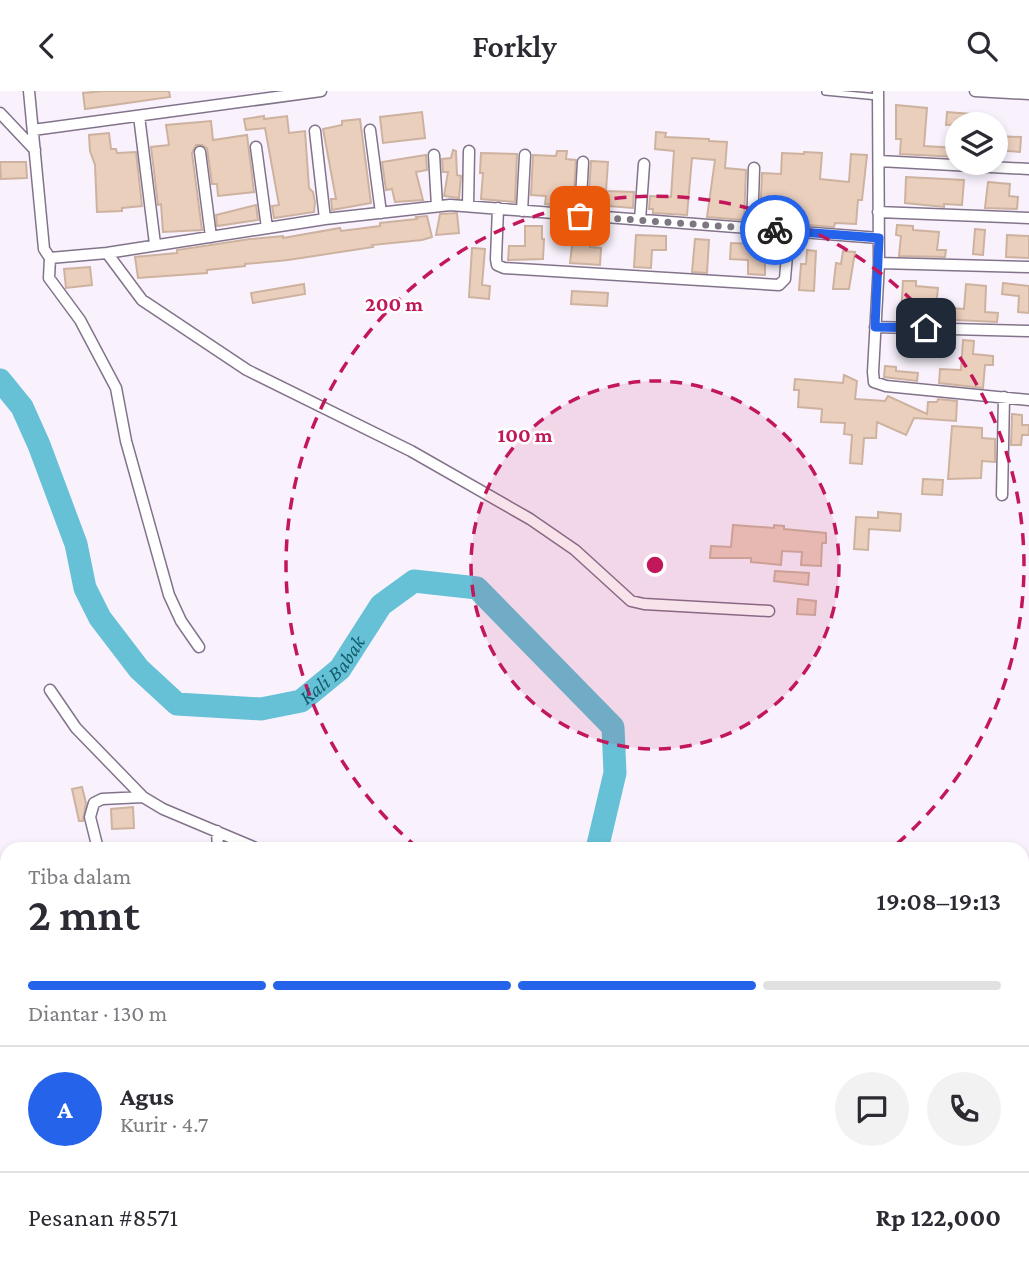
<!DOCTYPE html>
<html lang="id">
<meta charset="utf-8">
<style>
body{margin:0;font-family:"Crimson Pro",serif;background:#f2f2f3;color:#2b2b33;height:100vh;display:flex;flex-direction:column;font-size:26px;white-space:nowrap}
*{box-sizing:border-box;margin:0}
p{font-size:23px;color:#7c7c81}
.icon{flex:none;width:38px;height:38px;fill:none;stroke:currentColor;stroke-width:2;stroke-linecap:round;stroke-linejoin:round}
.map{position:relative;flex:1;overflow:hidden}
.sheet{position:absolute;left:0px;top:751px;width:1029px;height:436px;display:flex;flex-direction:column;background:#fff;border-radius:21px 21px 0 0;box-shadow:0 4px 10px #0003}
.sheet>*{flex:none}
.fabs{position:absolute;left:945px;top:21px;display:grid;gap:14px}
.fabs a{display:grid;place-items:center;width:63px;height:63px;border-radius:50%;background:#fff;box-shadow:0 4px 10px #0003;font-size:35px}
.pin{position:absolute;display:grid;place-items:center;width:60px;height:60px;color:#fff;margin:-30px;border-radius:14px;box-shadow:0 4px 10px #0006}
.courier{position:absolute;display:grid;place-items:center;width:70px;height:70px;margin:-35px;border:5px solid #2563eb;border-radius:50%;background:#fff;color:#222;box-shadow:0 2px 9px #0007}
.headline em{font-style:normal;font-weight:600}
.headline div{display:flex;flex-direction:column-reverse}
.headline{display:flex;align-items:center;justify-content:space-between;height:119px;padding:0 28px}
h1{font-size:46px;font-weight:600;line-height:52px}
.bar{display:grid;grid-template-columns:repeat(4,1fr);gap:10px 7px;align-content:center;height:84px;padding:0 28px}
.bar i{height:9px;border-radius:5px;background:#e1e1e2}
.bar .current{background:#2563eb}
.bar p{grid-column:span 4}
.line{display:flex;align-items:center;gap:18px;padding:0 28px;border-top:2px solid #e1e1e2}
.line div{flex:1}
.round{display:grid;place-items:center;flex:none;width:74px;height:74px;border-radius:37px;background:#f2f2f3}
header{display:flex;justify-content:space-between;align-items:center;height:91px;padding:0 28px;background:#fff;font-size:32px;font-weight:600}
.map>svg:first-child{display:block}
.lines{fill:none;stroke-linecap:round;stroke-linejoin:round}
.river{stroke:#66c1d7;stroke-width:23}
.building{fill:#ebcfbd;stroke:#cdb2a0;stroke-width:2}
.service-casing{stroke:#82738b;stroke-width:8}
.minor-casing{stroke:#82738b;stroke-width:13}
.service{stroke:#fff;stroke-width:5}
.minor{stroke:#fff;stroke-width:10}
.done{stroke:#7e7782;stroke-width:7;stroke-dasharray:0 12.6}
.route{stroke:#2563eb;stroke-width:9}
.ring{fill:none;stroke:#c2185b;stroke-width:3.5;stroke-dasharray:12 9}
.labels{text-anchor:middle;dominant-baseline:central;stroke-width:5;stroke-linejoin:round;paint-order:stroke}
.water-label{font-size:21px;font-style:italic;fill:#115d6d;stroke:#fff}
.centre{fill:#c2185b;stroke:#fff;stroke-width:3.5}
.ring-label{font-size:21px;text-anchor:middle;font-weight:bold;fill:#c2185b;stroke:#fff;stroke-width:5;stroke-linejoin:round;paint-order:stroke}
</style>
<header><svg class="icon" aria-label="back" viewBox="0 0 24 24"><path d="M15 5l-7 7 7 7"/></svg>Forkly<svg class="icon" aria-label="search" viewBox="0 0 24 24"><circle cx="10" cy="10" r="6"/><path d="M15 15l6 6"/></svg></header>
<div class="map">
<svg width="1029" height="1185" viewBox="0 0 1029 1185">
<rect width="100%" height="100%" fill="#f9f2fd"/>
<g class="lines">
<!-- river -->
<g class="river">
<path id="s1" d="M0 289 22 316 39 354 76 453 85 497 100 527 139 578 177 613 261 618 301 610 340 578 381 514 414 490 477 497 613 636 615 682 597 758"/>
<path d="M1022 1063 1029 1066"/>
</g>
</g>
<!-- building -->
<path class="building" d="M104 0H169L170 6 85 18 83 2Z
M896 14 927 17 924 55 957 57V66L900 63 901 48H896Z
M422 21 425 47 383 52 380 26Z
M947 21 971 23 970 33 946 34Z
M264 25V28L287 25 289 42 305 40 309 97 313 101 315 111 314 121 274 127 272 115 279 114 265 37 246 39 244 28Z
M360 28 371 112 332 119 331 108H336L323 38 342 34V30Z
M211 30 213 49 247 44 254 101 218 105 217 93H212L207 57 202 54H196L192 62 202 139 163 141 161 113 158 114 151 56 169 54 166 34Z
M656 41 666 42 665 46 709 48V50L727 51 725 77 746 79 744 129 707 126 715 69 692 67 687 124 653 122V118H649L650 105 671 106 674 60 655 58Z
M109 42 111 58H116L117 62 136 61 142 115 122 117V120L97 121 95 74 90 60 89 44Z
M996 45 1021 46 1020 61 996 59Z
M453 59 456 60 457 84 461 85 459 107 444 105 448 81H443L442 68 451 67Z
M557 60H567L566 68 576 69 573 116 545 113 546 105 531 104 533 64 556 65Z
M804 61 822 62 820 88 849 91 851 63 867 64 862 109H858L856 133 835 132 834 136 760 130 762 82 781 83 782 62 804 63Z
M481 62 517 63 515 111 481 108 483 82H480Z
M426 64 427 79 416 81 423 109 395 111 392 98 386 99 382 71Z
M591 70 608 71 606 100 634 101 633 117 608 115V118L588 117Z
M0 71H26L27 87 1 88Z
M906 86 964 89 962 114 944 113V116L905 112Z
M988 91 1010 93 1009 105 1018 106 1017 118 985 117Z
M256 114 258 129 217 135 216 124Z
M457 122 459 142 436 144 440 123Z
M427 125 432 146 422 149 372 154 373 156 288 169 245 173V175L207 179V182L138 187 135 166 177 162V159L250 148 283 145V147L340 137 341 140 380 135V132L417 128 416 126Z
M897 134 913 135V139L939 141 937 159H946L945 166 899 165 901 145 896 144Z
M525 135H542V148H544L543 168 508 169 509 155H525Z
M574 138 591 140 590 156 601 157 600 174 570 172Z
M975 138 985 139 983 164 973 163Z
M636 144 666 145V159H652L651 177 634 176Z
M1007 144 1029 145V167L1006 166Z
M757 146 772 147 771 161H765V184L748 183V169L730 168 731 152 756 153Z
M695 148 709 149 707 182 692 181Z
M472 157 485 158 482 194 490 195 489 208 469 206Z
M807 159 816 160 814 200 799 199 801 173H806Z
M843 160 855 161 849 198H833L836 172 841 173Z
M90 176 92 194 66 197 64 178Z
M903 190H916V195L938 197 936 216 964 218 966 193 986 195 985 221 998 222 997 231 934 228V230L921 229V226L901 224Z
M1003 192 1029 195V222L1018 221 1019 205 1002 203Z
M304 193 305 203 253 212 251 202Z
M572 200 608 202 607 215 571 213Z
M963 249 974 250 973 263 993 265V274H985L983 297 939 292 940 278 961 279Z
M885 275 896 276V280L918 282 917 290 884 286Z
M844 284 857 290 855 308 885 310 888 305 927 323 928 311H937L938 308 957 310 956 330 914 327 906 344 877 331 876 347H864L862 373 850 372 852 344 844 343 845 332 821 331 822 318 798 316 799 299H794L795 288 843 292Z
M1012 323 1022 324V334H1029V344H1022L1021 354H1011Z
M952 335 982 337V347L995 348V371L982 370 981 387 948 388Z
M923 388 943 389 942 404 922 403Z
M878 421 901 423 900 440 869 438 868 459 854 458 856 426 878 427Z
M733 434 774 437V434L784 435V438L826 442V452H822L821 475 801 474 802 461 782 460 781 474 751 471V467H710L711 455 731 456Z
M775 480 809 482 808 494 774 490Z
M798 508 816 510 815 524 797 523Z
M82 696 86 712 83 730H79L72 698Z
M133 716 134 737 112 738 111 718Z"/>
<g class="lines">
<!-- service casing -->
<g class="service-casing">
<path id="service" d="M825 1 878 6"/>
</g>
<!-- minor casing -->
<g class="minor-casing">
<path id="minor" d="M29 0 44 158 50 167 49 187 80 229 116 297 126 350 169 504 181 530 199 556
M878 0 879 172 873 281 874 291 886 295 1029 309
M975 0 1029 3
M0 22 35 59
M139 25 155 153
M33 39 321 0
M370 39 381 122
M315 40 325 128
M256 56 267 137
M200 61 211 146
M434 64 437 115
M879 70 1029 78
M468 115 469 60
M498 117 496 168 497 174 504 177 779 194 785 188 789 140
M522 120 525 64
M878 121 1029 127
M580 125 583 71
M640 129 644 73
M752 138 754 77
M107 162 142 209 247 279 411 360 530 428 575 459 631 510 644 513 769 520
M50 167 107 162 325 128 450 114 879 147
M879 172 1029 176
M875 236 1029 240
M1002 404 1004 306
M50 599 76 637 143 706 163 718 258 758
M217 740 218 758
M98 758 90 726 94 712 102 708 143 706
M0 927 7 930
M6 1062 7 1059
M249 1180 251 1185
M344 1180 345 1185
M578 1185 581 1180"/>
</g>
<!-- service -->
<use href="#service" class="service"/>
<!-- minor -->
<use href="#minor" class="minor"/>
</g>
<g class="lines">
<!-- done -->
<path class="done" d="M580 125 775 139"/>
<!-- route -->
<path class="route" d="M775 139 879 147 875 236 926 237"/>
</g>
<!-- distance rings -->
<circle cx="655" cy="474" r="184" fill="#c2185b" fill-opacity=".12"/>
<g class="ring">
<circle cx="655" cy="474" r="184"/>
<path d="M418 757A369 369 0 1 1 892 757"/>
</g>
<g class="labels">
<!-- water labels -->
<g class="water-label">
<text stroke="none"><textPath href="#s1" startOffset="546">Kali Babak</textPath></text>
</g>
</g>
<circle cx="655" cy="474" r="10" class="centre"/>
<g class="ring-label">
<text x="394" y="220">200 m</text>
<text x="525" y="351">100 m</text>
</g>
</svg>
<div class="fabs">
<a><svg class="icon" aria-label="layers" viewBox="0 0 24 24"><path d="M12 4l9 5-9 5-9-5zM3 14l9 5 9-5"/></svg></a>
</div>
<div class="pin" style="left:580px;top:125px;background:#ea580c"><svg class="icon" aria-label="bag" viewBox="0 0 24 24"><path d="M5 8h14l-1 12H6zM9 8a3 3 0 0 1 6 0"/></svg></div>
<div class="pin" style="left:926px;top:237px;background:#1f2937"><svg class="icon" aria-label="home" viewBox="0 0 24 24"><path d="M3 11l9-7 9 7M6 9v11h12V9"/></svg></div>
<div class="courier" style="left:775px;top:139px"><svg class="icon" aria-label="bike" viewBox="0 0 24 24"><circle cx="6" cy="16" r="4"/><circle cx="18" cy="16" r="4"/><path d="M6 16l4-8h5l3 8M10 8l3 8H6M13 5h3"/></svg></div>
<section class="sheet">
<div class="headline"><div><h1>2 mnt</h1><p>Tiba dalam</p></div><em>19:08–19:13</em></div>
<div class="bar"><i class="current"></i><i class="current"></i><i class="current"></i><i></i><p>Diantar · 130 m</p></div>
<div class="line" style="height:126px"><b class="round" style="background:#2563eb;color:#fff">A</b><div><b>Agus</b><p>Kurir · 4.7</p></div><a class="round"><svg class="icon" aria-label="chat" viewBox="0 0 24 24"><path d="M4 5h16v11H9l-5 4z"/></svg></a><a class="round"><svg class="icon" aria-label="phone" viewBox="0 0 24 24"><path d="M5 4h4l2 5-3 2q2 4 5 5l2-3 5 2v4C11 20 4 13 5 4z"/></svg></a></div>
<div class="line" style="height:91px"><div>Pesanan #8571</div><b>Rp 122,000</b></div>
</section>
</div>
